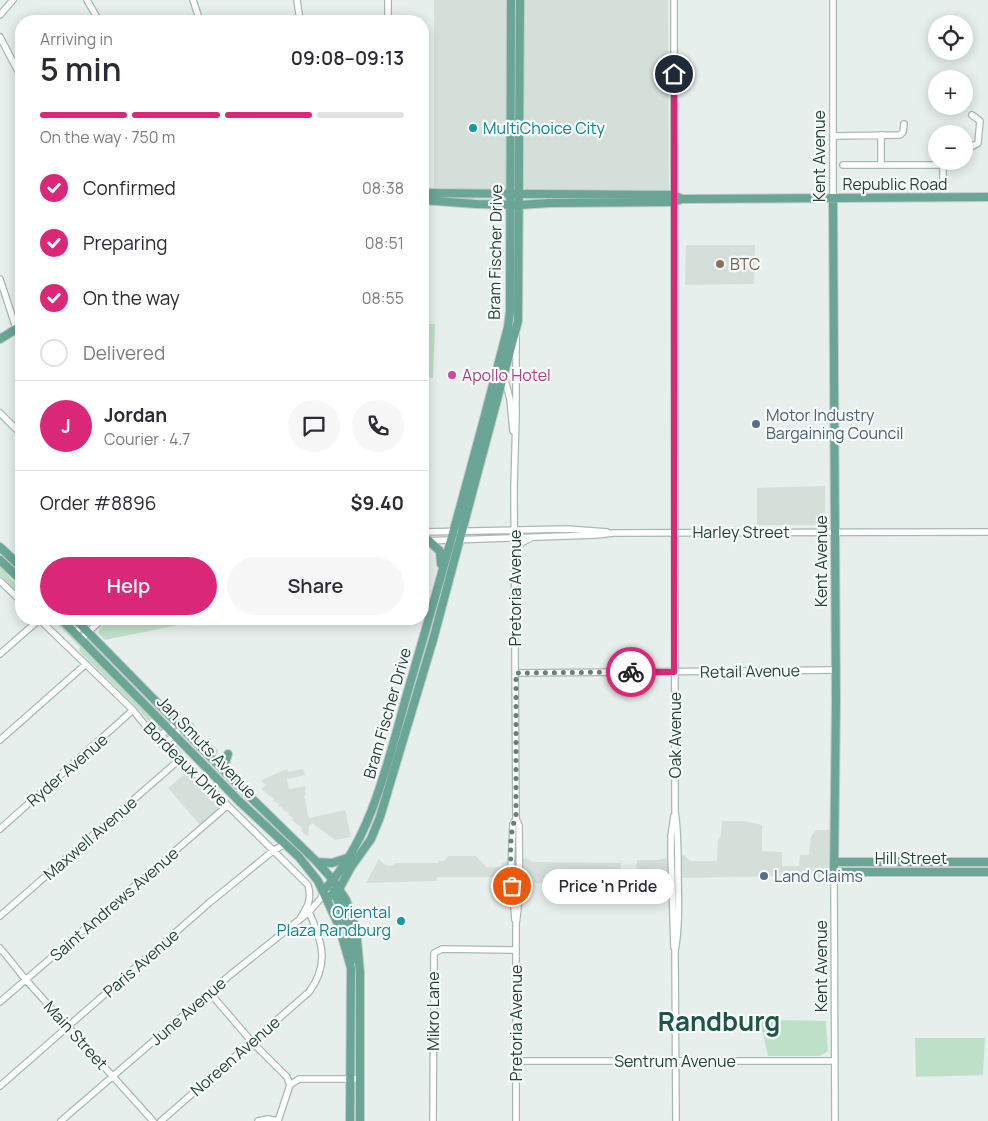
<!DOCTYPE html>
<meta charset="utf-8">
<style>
body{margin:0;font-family:Manrope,sans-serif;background:#f7f7f7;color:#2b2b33;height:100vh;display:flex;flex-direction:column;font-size:19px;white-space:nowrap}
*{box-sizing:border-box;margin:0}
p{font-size:16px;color:#7c7c81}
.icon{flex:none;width:28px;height:28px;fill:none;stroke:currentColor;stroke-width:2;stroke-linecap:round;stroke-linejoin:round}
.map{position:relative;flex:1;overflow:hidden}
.details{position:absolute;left:15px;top:15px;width:414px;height:610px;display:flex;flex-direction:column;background:#fff;border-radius:20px;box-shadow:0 2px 12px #0003}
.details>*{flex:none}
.tools{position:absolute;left:928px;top:15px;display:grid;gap:10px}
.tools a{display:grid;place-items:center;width:45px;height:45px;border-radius:50%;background:#fff;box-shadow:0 2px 12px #0003;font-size:25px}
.pin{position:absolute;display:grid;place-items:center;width:42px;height:42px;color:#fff;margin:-21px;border:2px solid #fff;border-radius:50%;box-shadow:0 1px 5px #0007}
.courier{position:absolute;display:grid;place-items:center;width:50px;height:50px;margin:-25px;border:4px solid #db2777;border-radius:50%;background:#fff;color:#222;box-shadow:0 1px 6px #0007}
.bubble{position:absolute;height:35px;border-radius:18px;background:#fff;box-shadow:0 2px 12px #0003;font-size:16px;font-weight:600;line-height:35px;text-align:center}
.headline em{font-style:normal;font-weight:600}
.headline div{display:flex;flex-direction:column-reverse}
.headline{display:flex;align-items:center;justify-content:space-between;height:85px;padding:0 25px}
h1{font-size:32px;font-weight:600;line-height:38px}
.bar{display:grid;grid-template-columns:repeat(4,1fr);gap:8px 5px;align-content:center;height:60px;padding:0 25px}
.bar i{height:6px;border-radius:4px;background:#e1e1e2}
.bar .on{background:#db2777}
.bar p{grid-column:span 4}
.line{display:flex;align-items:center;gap:12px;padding:0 25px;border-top:1px solid #e1e1e2}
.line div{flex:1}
.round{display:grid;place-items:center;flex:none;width:52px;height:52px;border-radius:26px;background:#f7f7f7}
ol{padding:0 25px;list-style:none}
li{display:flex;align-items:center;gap:15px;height:55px}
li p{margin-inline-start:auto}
li .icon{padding:5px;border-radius:50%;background:#db2777;color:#fff;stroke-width:4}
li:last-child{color:#7c7c81}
li i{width:28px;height:28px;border:2px solid #e1e1e2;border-radius:50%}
.cta{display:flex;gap:10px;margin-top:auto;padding:10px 25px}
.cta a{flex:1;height:58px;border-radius:30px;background:#db2777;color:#fff;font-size:20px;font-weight:600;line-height:58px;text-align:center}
.cta a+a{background:#f7f7f7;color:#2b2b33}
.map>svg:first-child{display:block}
.built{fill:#d4dfda}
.green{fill:#bfe0c8}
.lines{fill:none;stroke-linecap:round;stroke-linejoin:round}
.minor-casing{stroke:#a8b8b2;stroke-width:8}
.major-casing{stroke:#c2cac8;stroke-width:10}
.minor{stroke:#fff;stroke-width:5.5}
.major{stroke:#6aa596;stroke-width:8}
.done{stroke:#687f78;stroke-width:5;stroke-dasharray:0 9}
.route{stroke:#db2777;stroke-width:6}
.culture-dot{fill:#0f9aa8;stroke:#f7fbf9;stroke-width:2}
.education-dot{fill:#8d6e63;stroke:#f7fbf9;stroke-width:2}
.hotel-dot{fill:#d1479c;stroke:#f7fbf9;stroke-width:2}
.service-dot{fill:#5c6f8a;stroke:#f7fbf9;stroke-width:2}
.labels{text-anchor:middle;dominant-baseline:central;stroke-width:4.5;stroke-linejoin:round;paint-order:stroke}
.culture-label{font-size:16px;fill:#0d838f;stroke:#f7fbf9;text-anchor:start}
.street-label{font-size:16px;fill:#24423a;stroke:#f7fbf9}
.education-label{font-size:16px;fill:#785e54;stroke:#f7fbf9;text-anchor:start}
.hotel-label{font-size:16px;fill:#b23c85;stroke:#f7fbf9;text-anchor:start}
.service-label{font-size:16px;fill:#4e5e75;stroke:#f7fbf9;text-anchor:start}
.town-label{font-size:26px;font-weight:bold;fill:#1f5548;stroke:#f7fbf9}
</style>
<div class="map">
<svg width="988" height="1121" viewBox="0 0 988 1121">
<rect width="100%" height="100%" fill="#e6efeb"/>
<!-- built -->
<path class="built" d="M434 0H668L669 190 434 189Z
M686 245H755L754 284 685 285Z
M825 486V518L817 525H757V488Z
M287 769 288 772 303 769 305 775 287 779 289 789 305 786 306 795 304 796 309 818 345 810 351 837 335 840 312 823 309 826 308 837 301 831 302 828 292 820 294 818 288 815 289 813 283 810V808L278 806 279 804 273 801 274 798 268 795V794L262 790 265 785 261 780Z
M186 773 218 804 220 809 200 825 168 788Z
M722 821H743L762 825V851L782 852V866H799L800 855H809L811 836 816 830H830V879L792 880V876L668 878 609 881V877L576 878 575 883H530L505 877H437L436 881 366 883 379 859 385 865 391 866 396 863H438L439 861H444L448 856H476L486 867H500L506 861 526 858 533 862 621 863 620 872 636 871 637 860H658L684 855 690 861H717L718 840 721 835Z"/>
<!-- green -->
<path class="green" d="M423 324H435L433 378H423Z
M0 564 11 579 21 587V595L0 575Z
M52 619H56L132 694 162 730 158 734 141 712 79 651 80 647Z
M109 619H237L203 625 202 620 105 640 98 633 100 628Z
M190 720 194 724 199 734 218 750 217 754C208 753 187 732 188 723Z
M172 745H176L190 762 177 755 171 748Z
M760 1020 826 1021 828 1051 820 1056H768Z
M915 1038H985L983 1075 916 1077Z"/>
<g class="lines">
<!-- minor casing -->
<g class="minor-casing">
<path id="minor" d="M87 0 99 21
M193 0 200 21
M297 0 300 21
M388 0V21
M674 0 675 811C678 831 678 850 678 869 678 897 680 924 675 951L676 1121
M833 0V198
M0 15 13 0
M0 37 21 77
M833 136 900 135 903 132 904 124
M964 145 973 146 978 143 980 121 972 115
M843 165H943
M881 165V135
M943 183V161
M0 279 16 328
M504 376 510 399 513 431
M0 413 21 434
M422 532 567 529 607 532
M422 541 596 535 614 533 988 532
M515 550 523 542 531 538
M0 581 21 601
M39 619 133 710 156 739 179 760 189 767 308 885C312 899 308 906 301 917
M75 633 88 619
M81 639 102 619
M0 654 40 619
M516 673 835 670
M156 739 177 722
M0 740 86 664
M163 745 182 728
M0 829 133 710
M834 872 835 1121
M0 916 179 760
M515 920 511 869 513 824 516 819
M674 947 671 854V836L674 816
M0 948 26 980 153 1121
M210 993 252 1042 287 1077 290 1085 278 1121
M0 1002 227 806
M516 1061H835
M290 1085 299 1079H360
M0 1086 209 903 274 850 284 845
M61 1121 230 975 309 912 321 898 323 891
M161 1121 309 992C330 964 322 941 309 912
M258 1121 268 1119 278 1121
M433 1121 434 953 442 949 516 950
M516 1121V924C521 892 519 858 519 825L516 819 514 488 516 416V337"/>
</g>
<!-- major casing -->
<g class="major-casing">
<path id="major" d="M422 193 674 195 682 199
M833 198 836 701 834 872H988
M422 200 476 204 520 205 549 203 674 202 682 199 988 197
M0 339 21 326
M428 540 440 551 441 564
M0 547 21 567
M0 560 21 580
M61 619 239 801 299 857 318 881 339 926 351 968 350 1121
M75 619 240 787 317 862 333 880 346 900 356 929 360 973V1121
M226 773 225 763 228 754
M317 862 332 863 347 858
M834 862H988
M323 891C375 838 391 746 412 677 446 561 478 444 508 327L510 311 511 0
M334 891 345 919 351 943V961
M327 899 339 889 351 867 371 839 380 817 433 640 518 321 520 0"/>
</g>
<!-- minor -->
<use href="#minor" class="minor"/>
<!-- major -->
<use href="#major" class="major"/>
</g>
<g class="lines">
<!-- done -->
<path class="done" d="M512 886C511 864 508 836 516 816V673L631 672"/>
<!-- route -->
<path class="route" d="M631 672H674V74"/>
</g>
<!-- markers -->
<g class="culture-dot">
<circle cx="473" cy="128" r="5"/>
<circle cx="401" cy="921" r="5"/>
</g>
<circle class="education-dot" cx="720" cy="264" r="5"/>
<circle class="hotel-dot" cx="452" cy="375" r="5"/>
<g class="service-dot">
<circle cx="756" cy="424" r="5"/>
<circle cx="764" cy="876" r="5"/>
</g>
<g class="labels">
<!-- culture labels -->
<g class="culture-label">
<text x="483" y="128">MultiChoice City</text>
<text x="391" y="912" text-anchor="end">Oriental<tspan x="391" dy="18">Plaza Randburg</tspan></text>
</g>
<!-- street labels -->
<g class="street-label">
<text transform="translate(819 156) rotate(-90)">Kent Avenue</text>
<text x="895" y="184">Republic Road</text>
<text transform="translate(495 252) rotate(-89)">Bram Fischer Drive</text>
<text x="741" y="532">Harley Street</text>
<text transform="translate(821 561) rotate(-90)">Kent Avenue</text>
<text transform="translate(515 588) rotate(-90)">Pretoria Avenue</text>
<text transform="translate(750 671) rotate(-1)">Retail Avenue</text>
<text transform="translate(387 713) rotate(-74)">Bram Fischer Drive</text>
<text transform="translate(675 735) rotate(-90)">Oak Avenue</text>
<text transform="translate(207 747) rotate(46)">Jan Smuts Avenue</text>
<text transform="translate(186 764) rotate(45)">Bordeaux Drive</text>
<text transform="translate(67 770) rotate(-41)">Ryder Avenue</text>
<text transform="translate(90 838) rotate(-41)">Maxwell Avenue</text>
<text x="911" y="858">Hill Street</text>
<text transform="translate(114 904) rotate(-41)">Saint Andrews Avenue</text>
<text transform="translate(141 963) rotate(-41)">Paris Avenue</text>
<text transform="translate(821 966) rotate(-90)">Kent Avenue</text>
<text transform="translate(188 1011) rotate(-41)">June Avenue</text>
<text transform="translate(433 1011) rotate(-90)">Mikro Lane</text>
<text transform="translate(516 1023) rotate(-90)">Pretoria Avenue</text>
<text transform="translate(76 1035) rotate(48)">Main Street</text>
<text transform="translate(235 1056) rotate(-41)">Noreen Avenue</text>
<text x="675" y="1061">Sentrum Avenue</text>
</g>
<!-- education labels -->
<g class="education-label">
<text x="730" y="264">BTC</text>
</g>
<!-- hotel labels -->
<g class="hotel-label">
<text x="462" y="375">Apollo Hotel</text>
</g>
<!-- service labels -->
<g class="service-label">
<text x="766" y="415">Motor Industry<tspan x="766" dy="18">Bargaining Council</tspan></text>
<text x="774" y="876">Land Claims</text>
</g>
<!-- town labels -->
<g class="town-label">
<text x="719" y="1021">Randburg</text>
</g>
</g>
</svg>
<div class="tools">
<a><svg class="icon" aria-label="locate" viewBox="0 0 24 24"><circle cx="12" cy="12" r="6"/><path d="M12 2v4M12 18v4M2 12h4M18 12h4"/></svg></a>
<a>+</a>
<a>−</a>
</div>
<div class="pin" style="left:512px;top:886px;background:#ea580c"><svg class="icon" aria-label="bag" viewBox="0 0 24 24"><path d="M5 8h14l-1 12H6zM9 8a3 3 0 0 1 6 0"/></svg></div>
<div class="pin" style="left:674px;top:74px;background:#1f2937"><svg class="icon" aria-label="home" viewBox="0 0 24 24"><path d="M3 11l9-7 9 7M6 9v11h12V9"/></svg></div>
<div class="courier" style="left:631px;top:672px"><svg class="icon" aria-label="bike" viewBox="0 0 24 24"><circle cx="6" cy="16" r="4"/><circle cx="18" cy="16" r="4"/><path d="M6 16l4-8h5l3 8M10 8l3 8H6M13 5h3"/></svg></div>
<div class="bubble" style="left:542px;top:869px;width:132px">Price 'n Pride</div>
<section class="details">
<div class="headline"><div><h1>5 min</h1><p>Arriving in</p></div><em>09:08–09:13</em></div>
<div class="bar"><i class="on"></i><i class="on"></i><i class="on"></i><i></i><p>On the way · 750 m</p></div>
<ol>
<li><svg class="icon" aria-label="check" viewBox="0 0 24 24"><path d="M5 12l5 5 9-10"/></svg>Confirmed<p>08:38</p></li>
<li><svg class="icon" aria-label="check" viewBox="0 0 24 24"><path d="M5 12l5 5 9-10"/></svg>Preparing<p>08:51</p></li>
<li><svg class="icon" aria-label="check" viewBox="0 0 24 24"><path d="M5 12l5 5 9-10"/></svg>On the way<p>08:55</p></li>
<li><i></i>Delivered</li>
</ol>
<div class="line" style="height:90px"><b class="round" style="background:#db2777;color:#fff">J</b><div><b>Jordan</b><p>Courier · 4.7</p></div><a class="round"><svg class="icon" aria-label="chat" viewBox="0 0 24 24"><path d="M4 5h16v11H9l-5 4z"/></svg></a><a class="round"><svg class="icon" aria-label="phone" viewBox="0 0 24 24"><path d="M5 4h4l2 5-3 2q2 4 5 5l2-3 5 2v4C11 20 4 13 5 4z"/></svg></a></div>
<div class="line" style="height:65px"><div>Order #8896</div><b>$9.40</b></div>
<div class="cta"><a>Help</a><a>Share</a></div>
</section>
</div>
